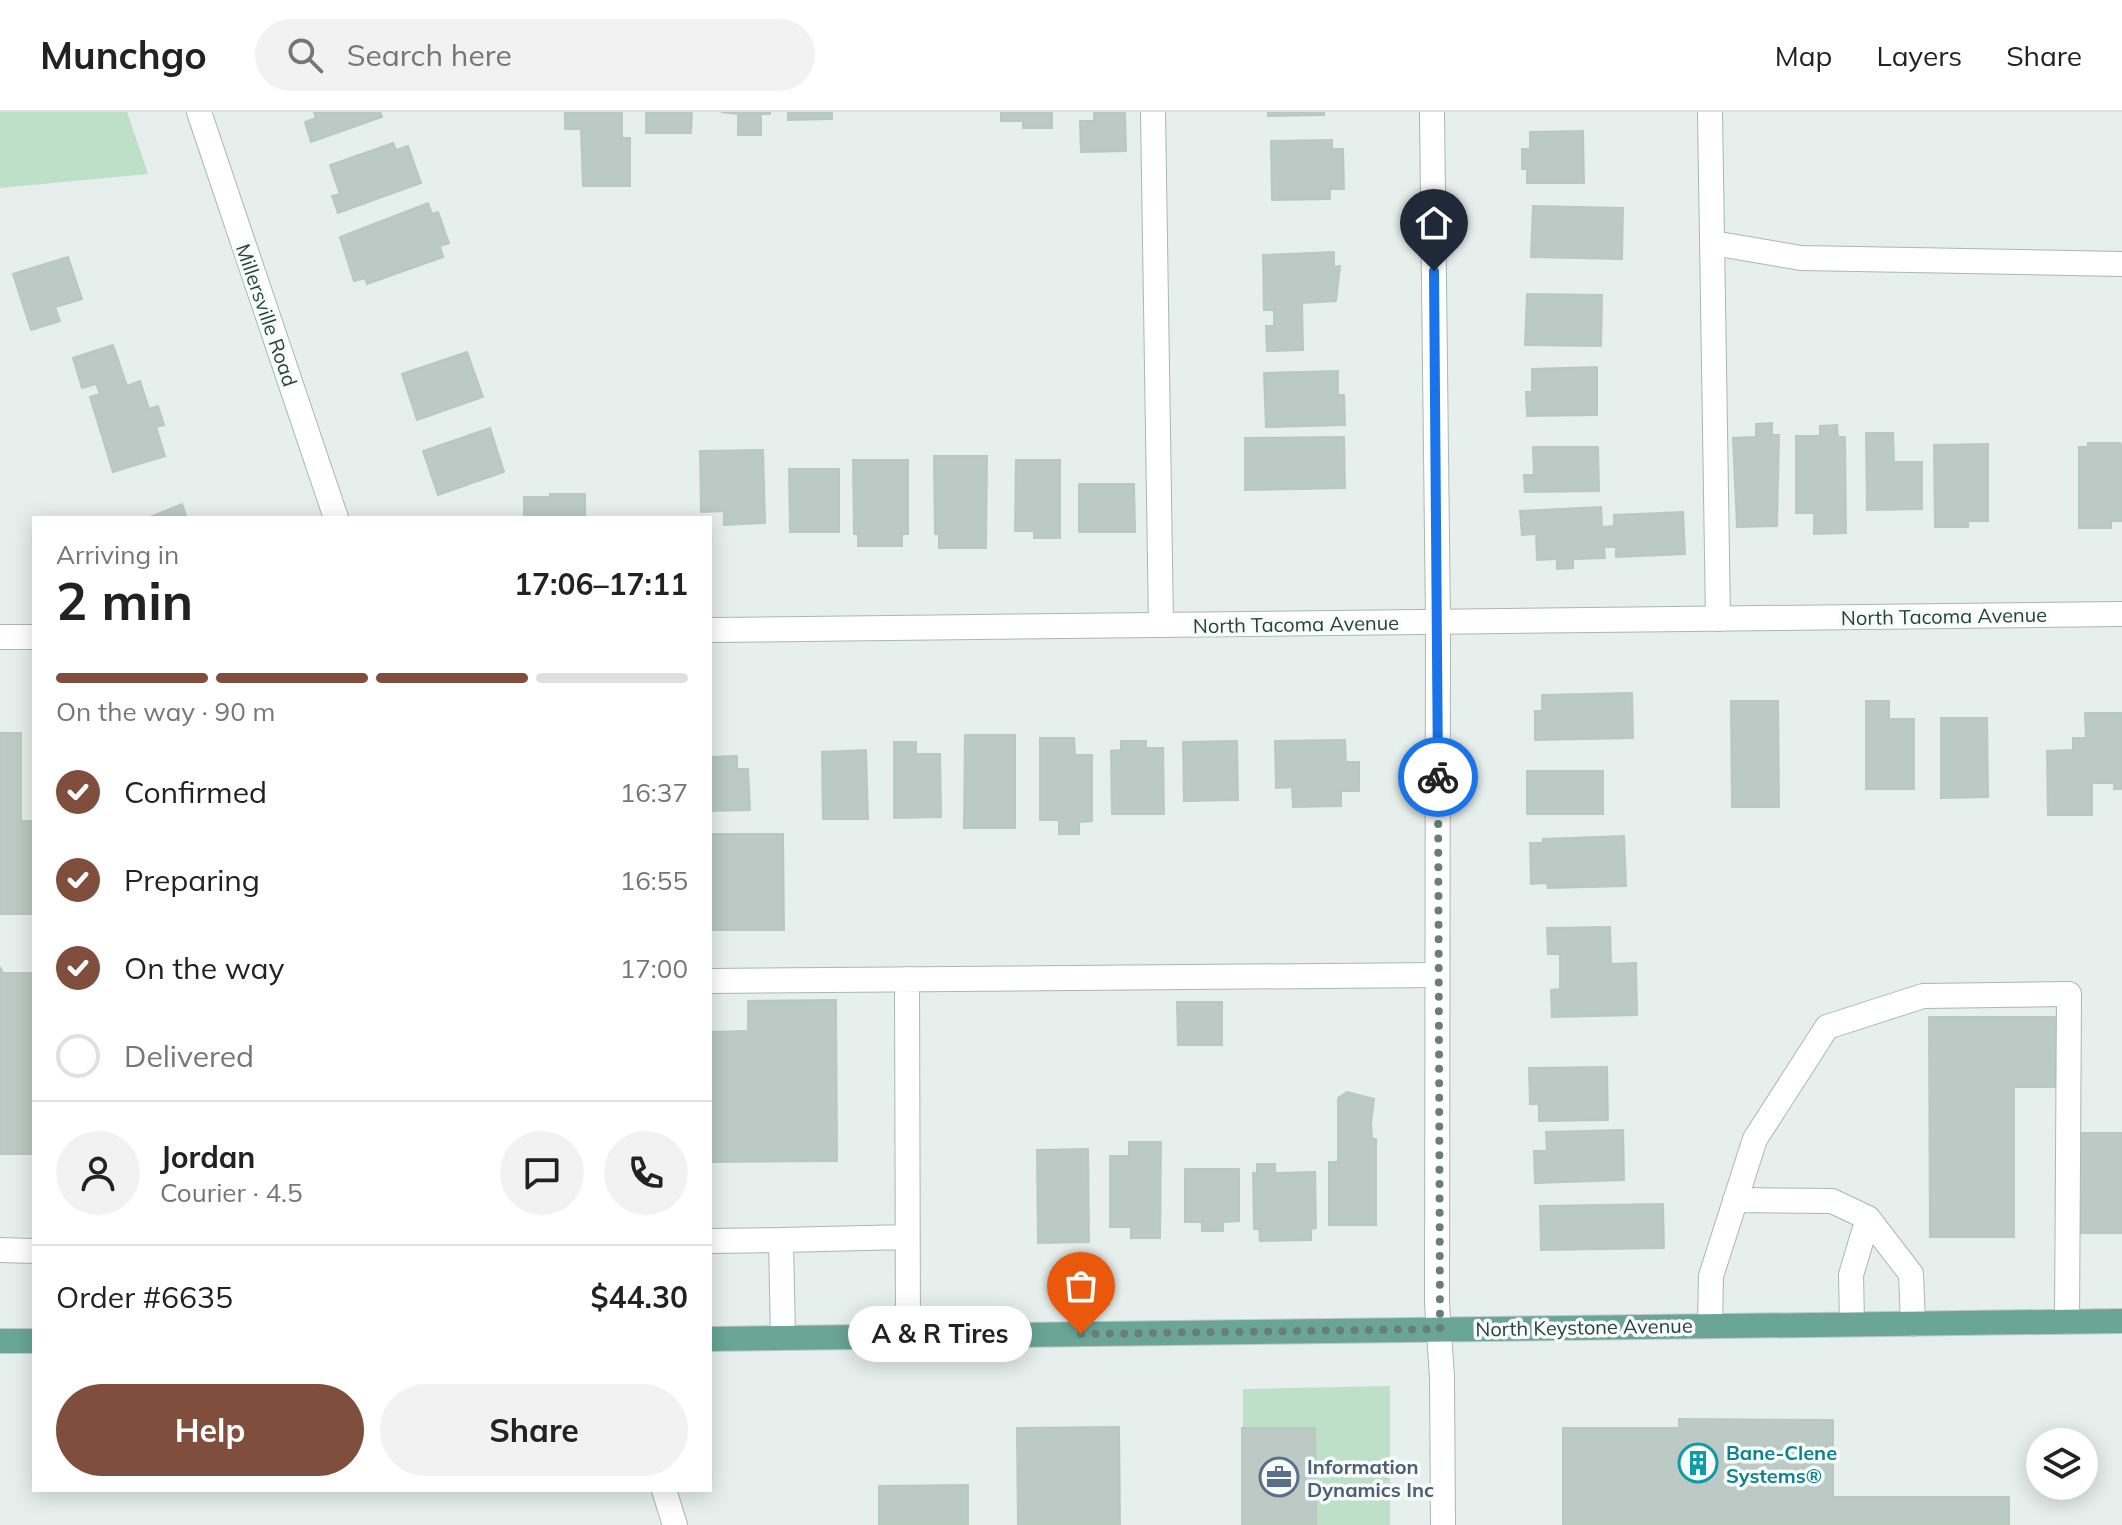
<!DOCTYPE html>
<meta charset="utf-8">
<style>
body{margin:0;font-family:Mulish,sans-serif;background:#f2f2f2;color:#222;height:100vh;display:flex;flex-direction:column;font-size:30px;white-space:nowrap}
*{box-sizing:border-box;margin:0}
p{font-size:26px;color:#767676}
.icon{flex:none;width:44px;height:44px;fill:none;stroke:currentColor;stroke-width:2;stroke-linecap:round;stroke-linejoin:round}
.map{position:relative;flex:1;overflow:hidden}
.drawer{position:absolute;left:32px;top:404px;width:680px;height:976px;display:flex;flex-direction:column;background:#fff;border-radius:0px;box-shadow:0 4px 20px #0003}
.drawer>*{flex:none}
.buttons{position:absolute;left:2026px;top:1316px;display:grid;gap:16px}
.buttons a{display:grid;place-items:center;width:72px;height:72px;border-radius:50%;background:#fff;box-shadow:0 4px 20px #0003;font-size:40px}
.pin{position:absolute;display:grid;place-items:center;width:68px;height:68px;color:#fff;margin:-82px -34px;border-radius:50% 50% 50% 0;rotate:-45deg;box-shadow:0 0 8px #0007}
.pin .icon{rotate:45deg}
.courier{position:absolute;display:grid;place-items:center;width:80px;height:80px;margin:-40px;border:6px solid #1a73e8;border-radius:50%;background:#fff;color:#222;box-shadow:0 2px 10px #0007}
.bubble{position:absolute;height:56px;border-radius:28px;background:#fff;box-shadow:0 4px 20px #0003;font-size:26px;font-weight:700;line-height:56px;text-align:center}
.summary em{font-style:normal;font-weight:700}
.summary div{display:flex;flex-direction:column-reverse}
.summary{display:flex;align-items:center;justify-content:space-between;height:136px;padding:0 24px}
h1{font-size:52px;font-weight:700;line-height:60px}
.bar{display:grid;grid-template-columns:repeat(4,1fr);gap:12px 8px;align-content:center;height:96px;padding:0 24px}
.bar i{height:10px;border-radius:6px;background:#e0e0e0}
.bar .active{background:#804e3d}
.bar p{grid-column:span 4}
.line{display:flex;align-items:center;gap:20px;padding:0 24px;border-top:2px solid #e0e0e0}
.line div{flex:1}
.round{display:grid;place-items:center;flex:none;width:84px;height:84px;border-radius:42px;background:#f2f2f2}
ol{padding:0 24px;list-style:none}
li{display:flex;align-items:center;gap:24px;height:88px}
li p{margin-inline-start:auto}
li .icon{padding:8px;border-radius:50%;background:#804e3d;color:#fff;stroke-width:4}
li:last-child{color:#767676}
li i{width:44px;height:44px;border:4px solid #e0e0e0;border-radius:50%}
.button{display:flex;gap:16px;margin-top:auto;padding:16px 24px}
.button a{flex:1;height:92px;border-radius:48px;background:#804e3d;color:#fff;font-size:32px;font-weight:700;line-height:92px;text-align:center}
.button a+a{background:#f2f2f2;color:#222}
header{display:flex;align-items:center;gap:48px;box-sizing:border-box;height:112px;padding:0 40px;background:#fff;border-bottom:2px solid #e0e0e0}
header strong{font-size:38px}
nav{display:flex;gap:44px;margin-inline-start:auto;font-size:28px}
.search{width:560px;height:72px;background:#f2f2f2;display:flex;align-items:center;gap:20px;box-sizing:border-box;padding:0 28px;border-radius:44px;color:#767676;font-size:30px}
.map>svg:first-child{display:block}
.green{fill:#bfe0c8}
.building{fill:#bbcac4;stroke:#b8c9c2;stroke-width:2}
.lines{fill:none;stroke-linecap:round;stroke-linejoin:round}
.service-casing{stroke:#a8b8b2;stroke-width:26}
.minor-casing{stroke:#a8b8b2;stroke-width:26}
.tertiary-casing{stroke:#a8b8b2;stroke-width:26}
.primary-casing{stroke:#c2cac8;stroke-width:26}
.service{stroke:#fff;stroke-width:24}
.minor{stroke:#fff;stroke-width:24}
.tertiary{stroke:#fff;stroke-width:24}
.primary{stroke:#6aa596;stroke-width:24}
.done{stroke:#687f78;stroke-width:8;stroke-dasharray:0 14.4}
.route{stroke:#1a73e8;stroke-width:10}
.labels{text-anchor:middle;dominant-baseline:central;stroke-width:7;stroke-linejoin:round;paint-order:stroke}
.street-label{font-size:20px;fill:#24423a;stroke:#f7fbf9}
.culture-label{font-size:20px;font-weight:bold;fill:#0d838f;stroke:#f7fbf9;text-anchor:start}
.service-label{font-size:20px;font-weight:bold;fill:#4e5e75;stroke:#f7fbf9;text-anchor:start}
</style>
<header>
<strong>Munchgo</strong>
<div class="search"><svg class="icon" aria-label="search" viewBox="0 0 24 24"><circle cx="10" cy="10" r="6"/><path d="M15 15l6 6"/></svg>Search here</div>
<nav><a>Map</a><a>Layers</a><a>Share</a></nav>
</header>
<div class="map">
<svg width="2122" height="1413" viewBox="0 0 2122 1413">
<rect width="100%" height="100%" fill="#e6efeb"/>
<!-- green -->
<path class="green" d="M0 0H127L148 62 0 76Z
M1390 1274V1413H1316L1315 1316 1243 1315V1277Z"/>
<!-- building -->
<path class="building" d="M314 0H380L382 5 311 30 305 10 316 6Z
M565 0H622V26H630V74H583L581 17H565Z
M646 0H692L691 21H646Z
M721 0H770V2H761V23H738V2Z
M788 0H832V7L788 8Z
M1001 0H1052V16H1023V9H1001Z
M1094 0H1125L1126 39 1081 40 1080 9H1094Z
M1268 0H1324V3L1268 4Z
M1583 19 1584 71H1527V57H1522V37H1530V20Z
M1332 28V37H1343L1344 77H1330V87L1272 88 1271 29Z
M393 31 396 38 408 34 421 71 338 101 332 84 340 82 330 53Z
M428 91 432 102 438 100 449 131 440 134 443 145 367 172 365 166 354 169 340 125Z
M1533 94 1623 96 1622 147 1531 145Z
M1334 140V155L1340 154 1336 189 1302 191 1303 238 1267 239 1266 214H1274V198H1264L1263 143Z
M68 145 82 187 55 195 60 209 31 218 13 162Z
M1527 182 1602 183 1601 234 1525 233Z
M113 233 127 274 140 269 149 297 158 294 164 313 156 315 165 344 113 360 90 285 100 282 96 272 82 276 73 246Z
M467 240 483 285 417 308 402 262Z
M1597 255V303L1527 304 1526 280H1532V257Z
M1338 259V283H1344L1345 313 1266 315 1264 261Z
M1772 311V323H1779L1777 414 1737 415 1733 326 1756 325V312Z
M1837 313 1838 325H1845L1846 421 1814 422V401H1796V324H1820V314Z
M490 316 504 360 438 383 423 339Z
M1866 321H1893L1894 350H1922V397L1867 398Z
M1344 325 1345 376 1245 378V326Z
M2088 331H2120L2122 336V409H2111V416H2079V335H2088Z
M1988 332V409H1968V415H1935L1934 333Z
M1533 335H1598L1599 379 1525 380 1524 363H1534Z
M763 338 765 411 724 413V399L701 400 700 339Z
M934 344H987L986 436H939V422H935Z
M853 348H908V422H902V434H858V422H854Z
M1016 348H1060V426H1034V419H1015Z
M789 357H839V420H790Z
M1079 372H1134L1135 420H1079Z
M550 382H585V406H524V385H550Z
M182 392 187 406H148Z
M1601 395 1602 415 1614 414V403L1683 400 1685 442 1616 445V435H1604L1605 446 1573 447V456L1557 457V447L1537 448 1536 422 1522 423 1520 399Z
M1632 581 1633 626 1535 628V599H1542V583Z
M1731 589H1778L1779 695H1732Z
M1866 589H1889V607H1914V677H1866Z
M2085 601H2122V677H2114V671H2092V703H2048L2047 639 2073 638V626H2086Z
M1941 606H1987L1988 685 1941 686Z
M0 621H21V709H34V802H0Z
M965 623H1015V716H964Z
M1040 626H1074L1075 643H1092V709L1079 710V722H1059V708H1040Z
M1345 628 1346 650H1359V679H1341V694L1293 695 1292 675 1276 676 1275 629Z
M1121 629H1146V636H1163L1164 702H1112L1111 639 1121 638Z
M1237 629 1238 688 1184 689 1183 630Z
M894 630H916V642H940L941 705 894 706Z
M866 638 868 707H823L822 640Z
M710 639V645L737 644V657H748L750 698 710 699Z
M1527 659H1603V702H1527Z
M710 722H783L784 818H710Z
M1624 724 1626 774 1548 776 1547 771 1531 772 1530 731H1543V727Z
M1610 815 1611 852 1636 851 1637 903 1552 905 1551 878 1560 877V842H1548L1547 816Z
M0 855 3 861H34V1042H0Z
M836 888 837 1049 710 1050V920L748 919V889Z
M1177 890H1222V933H1178Z
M1929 905H2056V975H2014V1125H1930Z
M1607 955 1608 1008 1539 1009V992H1530L1529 956Z
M1347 980 1374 987 1371 1011 1372 1027H1376V1113H1329V1050H1338V986Z
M1623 1018 1624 1068 1535 1071 1534 1039H1547L1546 1020Z
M2077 1021H2122V1121H2079Z
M1129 1030H1161L1160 1126H1131V1115H1110V1044H1129Z
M1088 1037 1089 1130 1038 1131 1037 1038Z
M1257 1052H1275V1061L1315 1060 1316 1116 1311 1117V1128L1260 1129 1259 1117H1254L1253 1061H1257Z
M1185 1057H1239V1109L1223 1110V1119H1202V1110H1185Z
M1663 1092 1664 1136 1541 1138 1540 1094Z
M1679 1307 1833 1308V1385H2009V1413H1563V1316H1679Z
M1119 1315 1120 1413H1018L1017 1316Z
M1242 1316H1315L1316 1413H1242Z
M968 1373V1413H879V1374Z"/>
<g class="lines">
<!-- service casing -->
<g class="service-casing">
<path id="service" d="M1153 0 1161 513
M1710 0 1718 507
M1713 131 1801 146 2122 152
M907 867 908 1224
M710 869 1437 863
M1735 1088 1832 1089 1868 1106 1911 1162 1913 1212
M781 1128 907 1125
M710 1129 781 1128 783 1226
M0 1138 34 1139
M1852 1212 1851 1163 1868 1106
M1710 1214 1711 1164 1755 1027 1827 915 1923 884 2069 882 2067 1210"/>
</g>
<!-- minor casing -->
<g class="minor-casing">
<path id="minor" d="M1432 0 1438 510 1437 1191 1442 1265 1443 1413
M710 518 2122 502
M0 525H34"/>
</g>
<!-- tertiary casing -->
<g class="tertiary-casing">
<path id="tertiary" d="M199 0 336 406
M664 1378 675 1413"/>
</g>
<!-- primary casing -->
<g class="primary-casing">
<path id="primary" d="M710 1227 2122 1209
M0 1229H34"/>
</g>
<!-- service -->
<use href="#service" class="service"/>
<!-- minor -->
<use href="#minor" class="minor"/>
<!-- tertiary -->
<use href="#tertiary" class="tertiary"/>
<!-- primary -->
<use href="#primary" class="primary"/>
</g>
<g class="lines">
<!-- done -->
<path class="done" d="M1081 1222 1440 1217 1438 665"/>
<!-- route -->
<path class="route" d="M1434 159 1438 665"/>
</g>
<!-- icons -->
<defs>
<g id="building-ring" transform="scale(2)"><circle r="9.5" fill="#f7fbf9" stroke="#0f9aa8" stroke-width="1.5"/><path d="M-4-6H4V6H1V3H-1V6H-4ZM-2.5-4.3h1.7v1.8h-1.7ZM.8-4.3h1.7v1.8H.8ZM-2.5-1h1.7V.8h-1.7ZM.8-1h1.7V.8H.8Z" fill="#0f9aa8"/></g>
<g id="office-ring" transform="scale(2)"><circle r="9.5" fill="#f7fbf9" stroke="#5c6f8a" stroke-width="1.5"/><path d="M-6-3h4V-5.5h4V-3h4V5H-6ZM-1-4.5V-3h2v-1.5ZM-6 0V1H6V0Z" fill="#5c6f8a"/></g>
</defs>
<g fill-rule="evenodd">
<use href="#building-ring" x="1698" y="1351"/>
<use href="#office-ring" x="1279" y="1365"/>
</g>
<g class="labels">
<!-- street labels -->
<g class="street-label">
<text transform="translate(267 203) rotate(71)">Millersville Road</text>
<text transform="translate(1944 504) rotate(-1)">North Tacoma Avenue</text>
<text transform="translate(1296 512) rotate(-1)">North Tacoma Avenue</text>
<text transform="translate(1584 1215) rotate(-1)">North Keystone Avenue</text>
</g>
<!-- culture labels -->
<g class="culture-label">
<text x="1726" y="1340">Bane-Clene<tspan x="1726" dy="23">Systems®</tspan></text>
</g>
<!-- service labels -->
<g class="service-label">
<text x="1307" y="1354">Information<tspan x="1307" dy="23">Dynamics Inc</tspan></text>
</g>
</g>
</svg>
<div class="buttons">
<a><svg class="icon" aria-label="layers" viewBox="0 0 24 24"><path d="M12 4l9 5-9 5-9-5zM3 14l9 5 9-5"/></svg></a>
</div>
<div class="pin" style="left:1081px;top:1222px;background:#ea580c"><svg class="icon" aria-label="bag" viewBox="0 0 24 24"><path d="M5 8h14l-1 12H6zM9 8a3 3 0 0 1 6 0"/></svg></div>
<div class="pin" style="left:1434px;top:159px;background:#1f2937"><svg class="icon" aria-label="home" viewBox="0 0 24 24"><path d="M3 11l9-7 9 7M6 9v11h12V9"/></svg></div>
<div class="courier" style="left:1438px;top:665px"><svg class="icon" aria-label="bike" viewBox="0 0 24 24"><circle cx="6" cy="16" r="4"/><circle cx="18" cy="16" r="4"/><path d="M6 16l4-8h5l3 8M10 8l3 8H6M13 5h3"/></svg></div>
<div class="bubble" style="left:848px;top:1194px;width:184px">A &amp; R Tires</div>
<section class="drawer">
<div class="summary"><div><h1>2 min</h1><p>Arriving in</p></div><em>17:06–17:11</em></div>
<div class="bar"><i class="active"></i><i class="active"></i><i class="active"></i><i></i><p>On the way · 90 m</p></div>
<ol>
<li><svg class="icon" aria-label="check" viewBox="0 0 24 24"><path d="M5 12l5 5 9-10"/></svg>Confirmed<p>16:37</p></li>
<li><svg class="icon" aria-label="check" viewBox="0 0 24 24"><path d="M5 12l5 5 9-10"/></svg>Preparing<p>16:55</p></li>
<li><svg class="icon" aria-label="check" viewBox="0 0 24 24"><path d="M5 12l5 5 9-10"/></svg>On the way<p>17:00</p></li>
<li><i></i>Delivered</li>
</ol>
<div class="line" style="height:144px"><a class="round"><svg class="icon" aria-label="person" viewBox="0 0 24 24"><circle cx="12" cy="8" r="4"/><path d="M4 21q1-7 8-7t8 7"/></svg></a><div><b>Jordan</b><p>Courier · 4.5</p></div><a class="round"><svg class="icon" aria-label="chat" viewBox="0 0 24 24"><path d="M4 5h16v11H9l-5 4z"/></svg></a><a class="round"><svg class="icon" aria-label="phone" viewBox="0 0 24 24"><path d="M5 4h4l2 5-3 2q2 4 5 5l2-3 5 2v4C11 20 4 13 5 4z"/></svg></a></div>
<div class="line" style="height:104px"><div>Order #6635</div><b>$44.30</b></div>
<div class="button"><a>Help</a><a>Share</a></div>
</section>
</div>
